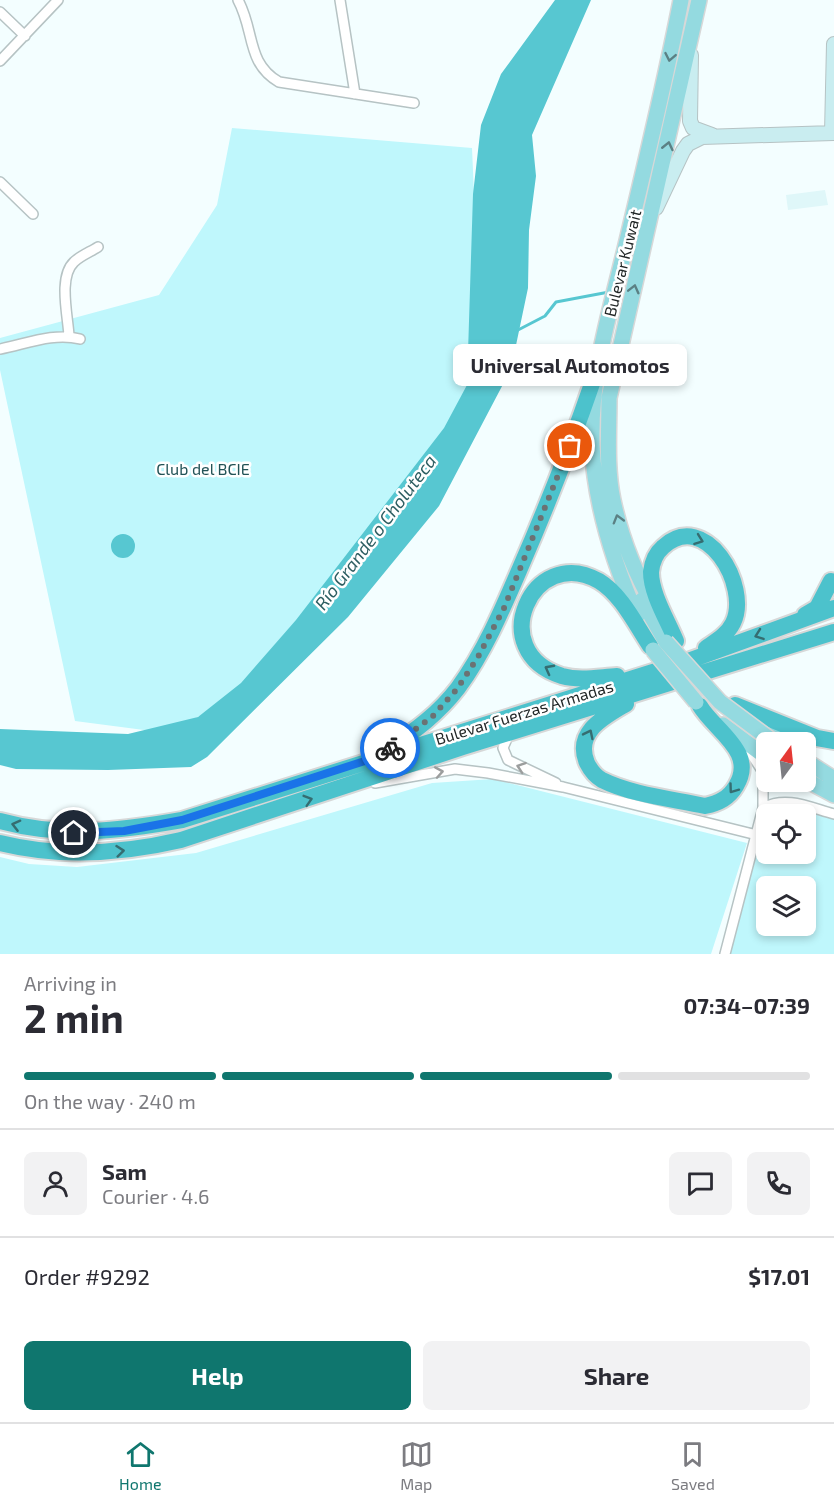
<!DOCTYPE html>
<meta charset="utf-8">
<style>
body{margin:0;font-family:"Exo 2",sans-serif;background:#f2f2f3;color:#2b2b33;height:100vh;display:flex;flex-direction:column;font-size:22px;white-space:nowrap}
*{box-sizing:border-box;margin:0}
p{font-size:20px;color:#7c7c81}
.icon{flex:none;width:33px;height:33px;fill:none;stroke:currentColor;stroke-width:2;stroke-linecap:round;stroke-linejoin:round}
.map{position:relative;height:954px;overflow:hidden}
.panel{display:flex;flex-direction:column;background:#fff;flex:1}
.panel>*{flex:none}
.needle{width:39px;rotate:15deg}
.tools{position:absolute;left:756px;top:732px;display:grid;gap:12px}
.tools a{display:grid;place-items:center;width:60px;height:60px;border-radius:9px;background:#fff;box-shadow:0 3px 9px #0003;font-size:30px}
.pin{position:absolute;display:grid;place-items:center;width:51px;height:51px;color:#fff;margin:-26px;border:3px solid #fff;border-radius:50%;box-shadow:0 2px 6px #0007}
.courier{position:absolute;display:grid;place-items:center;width:60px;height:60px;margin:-30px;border:4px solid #1a73e8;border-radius:50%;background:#fff;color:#222;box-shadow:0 2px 8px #0007}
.bubble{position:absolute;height:42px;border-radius:9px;background:#fff;box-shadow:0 3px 9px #0003;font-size:20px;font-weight:700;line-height:42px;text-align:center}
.overview em{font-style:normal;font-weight:700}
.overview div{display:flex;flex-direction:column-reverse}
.overview{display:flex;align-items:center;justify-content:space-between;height:102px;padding:0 24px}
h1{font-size:39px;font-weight:700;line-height:45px}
.bar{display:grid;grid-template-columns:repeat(4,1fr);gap:9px 6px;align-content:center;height:72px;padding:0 24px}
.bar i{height:8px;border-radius:4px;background:#e1e1e2}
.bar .active{background:#0f766e}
.bar p{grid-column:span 4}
.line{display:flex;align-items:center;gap:15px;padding:0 24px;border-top:2px solid #e1e1e2}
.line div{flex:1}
.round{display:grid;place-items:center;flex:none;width:63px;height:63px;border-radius:9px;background:#f2f2f3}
.cta{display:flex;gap:12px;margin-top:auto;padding:12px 24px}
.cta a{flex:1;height:69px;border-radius:9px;background:#0f766e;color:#fff;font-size:24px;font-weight:700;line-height:69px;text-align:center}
.cta a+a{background:#f2f2f3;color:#2b2b33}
.tabs{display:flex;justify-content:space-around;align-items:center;height:84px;border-top:2px solid #e1e1e2;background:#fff;font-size:16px;color:#7c7c81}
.tabs a{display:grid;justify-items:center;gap:3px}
.tabs .active{color:#0f766e}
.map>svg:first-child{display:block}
.built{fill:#dff7f9}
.green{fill:#bff7fc;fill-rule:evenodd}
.water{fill:#57c7d1}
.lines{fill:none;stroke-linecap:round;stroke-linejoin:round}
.stream{stroke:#57c7d1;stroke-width:3}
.street-casing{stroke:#b6c3c4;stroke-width:12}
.secondary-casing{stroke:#b6c3c4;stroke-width:16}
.primary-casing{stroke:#d7d8d8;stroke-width:18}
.highway-casing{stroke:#d7d8d8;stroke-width:20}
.street{stroke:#fff;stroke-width:9}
.secondary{stroke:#c9edf0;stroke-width:14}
.primary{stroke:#94dae0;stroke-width:15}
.highway{stroke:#4cc2cc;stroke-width:16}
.primary-bridge-casing{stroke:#d7d8d8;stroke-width:18;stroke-linecap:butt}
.primary-bridge{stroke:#94dae0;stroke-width:15}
.oneway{stroke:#5b8084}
.oneway2{stroke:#356d71}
.oneway3{stroke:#9c9e9e}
.done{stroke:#6b7273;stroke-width:6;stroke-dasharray:0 10.8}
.route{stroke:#1a73e8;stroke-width:8}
.labels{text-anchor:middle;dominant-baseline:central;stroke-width:5;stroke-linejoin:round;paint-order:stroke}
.street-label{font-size:16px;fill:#222727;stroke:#fff}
.park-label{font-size:16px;fill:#225357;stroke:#fff}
.water-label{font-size:18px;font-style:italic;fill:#2d5e62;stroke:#fff}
</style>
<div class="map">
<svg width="834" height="954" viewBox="0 0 834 954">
<rect width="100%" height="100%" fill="#f3feff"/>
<!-- built -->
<path class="built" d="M825 190 828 205 788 210 786 195Z"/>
<!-- green -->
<path class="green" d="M232 128 472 148 479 309 475 368 443 462 246 692 167 733 75 721 0 370V338L159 295 217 205Z
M493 779 747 843 711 954H0V857L29 864 77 867 196 853 432 783Z
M785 804 834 818V954H730L765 815 775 806ZM766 814H806V854H766ZM766 886H806V926H766Z"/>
<!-- water -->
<path class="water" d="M555 0H591L532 135 536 176 529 230 528 288 511 369 439 506 348 617 207 757 191 767 108 770 16 769 0 765V729L128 734 198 717 241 683 296 620 444 428 467 385 473 194 481 125 501 74Z
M111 546a12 12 0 1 1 24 0a12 12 0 1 1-24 0Z"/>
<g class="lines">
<!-- stream -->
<path class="stream" d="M518 330 545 316 556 302 609 292"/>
<!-- street casing -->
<g class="street-casing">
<path id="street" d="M238 0C255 31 246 63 279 82L414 103
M340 0 355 94
M0 12 25 36
M0 61 58 0
M0 182 33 214
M69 336C68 316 58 277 74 262 80 256 90 252 98 247
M0 349C26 344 54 332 80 339
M509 734 503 748 508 760 556 783
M375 783 455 769 488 773 563 787 757 835
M763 808C786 795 811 808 834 814
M725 954 763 808V772L748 749"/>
</g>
<!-- secondary casing -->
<g class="secondary-casing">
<path id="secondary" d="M691 55 690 121 693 128 712 135
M832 133 834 44
M656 208 683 151 688 144 702 137 834 133"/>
</g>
<!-- primary casing -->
<g class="primary-casing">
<path id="primary" d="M642 600 666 642
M655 608C636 575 621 538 613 500 606 467 609 432 609 398L699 0
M637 616C613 562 595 505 592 445 590 375 609 316 625 249 645 166 665 83 681 0
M723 725 766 757
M763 727 786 742
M806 761 834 779
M806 780 834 795"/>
</g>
<!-- highway casing -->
<g class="highway-casing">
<path id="highway" d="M805 615 817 608 831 581
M676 641C668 621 651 594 651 572 652 563 656 553 663 547 705 508 751 586 733 623 727 635 716 641 706 648
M617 676C599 677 580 681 562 676 484 652 532 543 599 581 621 594 636 625 650 646
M626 704C604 717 574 732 587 763 590 769 595 776 602 780 632 795 673 799 705 806 719 803 729 798 736 786 757 752 715 731 700 706
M735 705 817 738 834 741
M389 748C415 731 439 713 458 688 485 651 503 608 521 566 548 504 572 442 594 378
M0 821C62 838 120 831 182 820L688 661 834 608
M0 843C60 858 121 854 181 840L463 747 834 632"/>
</g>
<!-- street -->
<use href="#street" class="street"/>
<!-- secondary -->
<use href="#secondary" class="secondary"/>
<!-- primary -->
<use href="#primary" class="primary"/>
<!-- highway -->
<use href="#highway" class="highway"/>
<!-- primary-bridge casing -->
<g class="primary-bridge-casing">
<path id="primary-bridge" d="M666 642 720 702 771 740
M653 650 696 702"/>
</g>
<!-- primary-bridge -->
<use href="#primary-bridge" class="primary-bridge"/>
</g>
<!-- one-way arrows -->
<defs><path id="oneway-chevron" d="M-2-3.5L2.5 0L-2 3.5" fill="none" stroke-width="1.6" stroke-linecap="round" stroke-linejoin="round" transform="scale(1.5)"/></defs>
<g class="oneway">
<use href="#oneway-chevron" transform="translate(670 57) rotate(101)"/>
<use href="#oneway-chevron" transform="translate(668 146) rotate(-77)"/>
<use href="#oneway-chevron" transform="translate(634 289) rotate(-76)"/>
<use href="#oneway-chevron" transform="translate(618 519) rotate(-106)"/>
</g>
<g class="oneway2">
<use href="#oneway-chevron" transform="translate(699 540) rotate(20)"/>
<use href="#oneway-chevron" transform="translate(759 635) rotate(160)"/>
<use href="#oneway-chevron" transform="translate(549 669) rotate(-152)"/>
<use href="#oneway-chevron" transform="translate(589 734) rotate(-64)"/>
<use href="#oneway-chevron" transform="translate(733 789) rotate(126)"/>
<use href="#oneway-chevron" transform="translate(308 800) rotate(-17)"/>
<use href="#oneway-chevron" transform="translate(16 825) rotate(-166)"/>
<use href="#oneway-chevron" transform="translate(120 851) rotate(-6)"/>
</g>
<g class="oneway3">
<use href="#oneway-chevron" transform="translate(521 767) rotate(-161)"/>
<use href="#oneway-chevron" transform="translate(439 772) rotate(-10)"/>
</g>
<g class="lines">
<!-- done -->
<path class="done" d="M390 748 432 717 457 689 478 657 504 608 570 446"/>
<!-- route -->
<path class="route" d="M74 833 124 831 182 820 374 758 390 748"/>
</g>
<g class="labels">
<!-- street labels -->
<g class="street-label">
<text transform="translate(622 263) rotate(-76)">Bulevar Kuwait</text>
<text transform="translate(524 712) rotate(-17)">Bulevar Fuerzas Armadas</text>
</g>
<!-- park labels -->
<g class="park-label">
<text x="203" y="468">Club del BCIE</text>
</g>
<!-- water labels -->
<g class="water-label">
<text transform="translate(375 532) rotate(-53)">Río Grande o Choluteca</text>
</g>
</g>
</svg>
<div class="tools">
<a><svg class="needle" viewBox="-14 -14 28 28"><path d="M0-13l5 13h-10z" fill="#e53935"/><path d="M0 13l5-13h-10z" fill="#7c7c81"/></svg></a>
<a><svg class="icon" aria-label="locate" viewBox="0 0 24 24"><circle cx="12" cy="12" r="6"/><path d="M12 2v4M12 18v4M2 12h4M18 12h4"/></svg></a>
<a><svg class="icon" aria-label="layers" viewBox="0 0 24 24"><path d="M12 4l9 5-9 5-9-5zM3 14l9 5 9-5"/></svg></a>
</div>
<div class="pin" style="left:570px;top:446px;background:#ea580c"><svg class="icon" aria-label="bag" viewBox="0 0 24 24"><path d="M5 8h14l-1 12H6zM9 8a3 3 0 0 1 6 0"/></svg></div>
<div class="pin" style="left:74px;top:833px;background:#1f2937"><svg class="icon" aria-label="home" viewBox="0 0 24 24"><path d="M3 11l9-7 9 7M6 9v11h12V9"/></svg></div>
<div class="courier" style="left:390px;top:748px"><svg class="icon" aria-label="bike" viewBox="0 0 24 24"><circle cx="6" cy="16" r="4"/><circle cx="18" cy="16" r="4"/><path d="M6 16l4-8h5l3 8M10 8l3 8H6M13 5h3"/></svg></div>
<div class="bubble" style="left:453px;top:344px;width:234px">Universal Automotos</div>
</div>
<section class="panel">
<div class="overview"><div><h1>2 min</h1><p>Arriving in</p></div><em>07:34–07:39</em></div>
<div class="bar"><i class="active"></i><i class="active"></i><i class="active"></i><i></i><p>On the way · 240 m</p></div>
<div class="line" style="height:108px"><a class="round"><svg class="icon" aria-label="person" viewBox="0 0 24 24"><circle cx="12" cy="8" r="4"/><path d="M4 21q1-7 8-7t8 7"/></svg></a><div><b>Sam</b><p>Courier · 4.6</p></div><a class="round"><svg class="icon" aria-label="chat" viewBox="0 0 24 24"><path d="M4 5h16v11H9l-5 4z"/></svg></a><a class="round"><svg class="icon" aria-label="phone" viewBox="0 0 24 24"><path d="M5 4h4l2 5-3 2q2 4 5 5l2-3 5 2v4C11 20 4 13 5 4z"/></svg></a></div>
<div class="line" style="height:78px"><div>Order #9292</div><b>$17.01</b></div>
<div class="cta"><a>Help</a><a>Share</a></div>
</section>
<nav class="tabs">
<a class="active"><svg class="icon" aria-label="home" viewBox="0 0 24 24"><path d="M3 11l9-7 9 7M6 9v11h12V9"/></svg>Home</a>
<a><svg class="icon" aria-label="map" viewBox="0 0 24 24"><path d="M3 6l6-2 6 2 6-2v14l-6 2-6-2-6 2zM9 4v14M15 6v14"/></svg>Map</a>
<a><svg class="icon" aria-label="saved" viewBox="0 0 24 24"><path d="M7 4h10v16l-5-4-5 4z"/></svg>Saved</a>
</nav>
